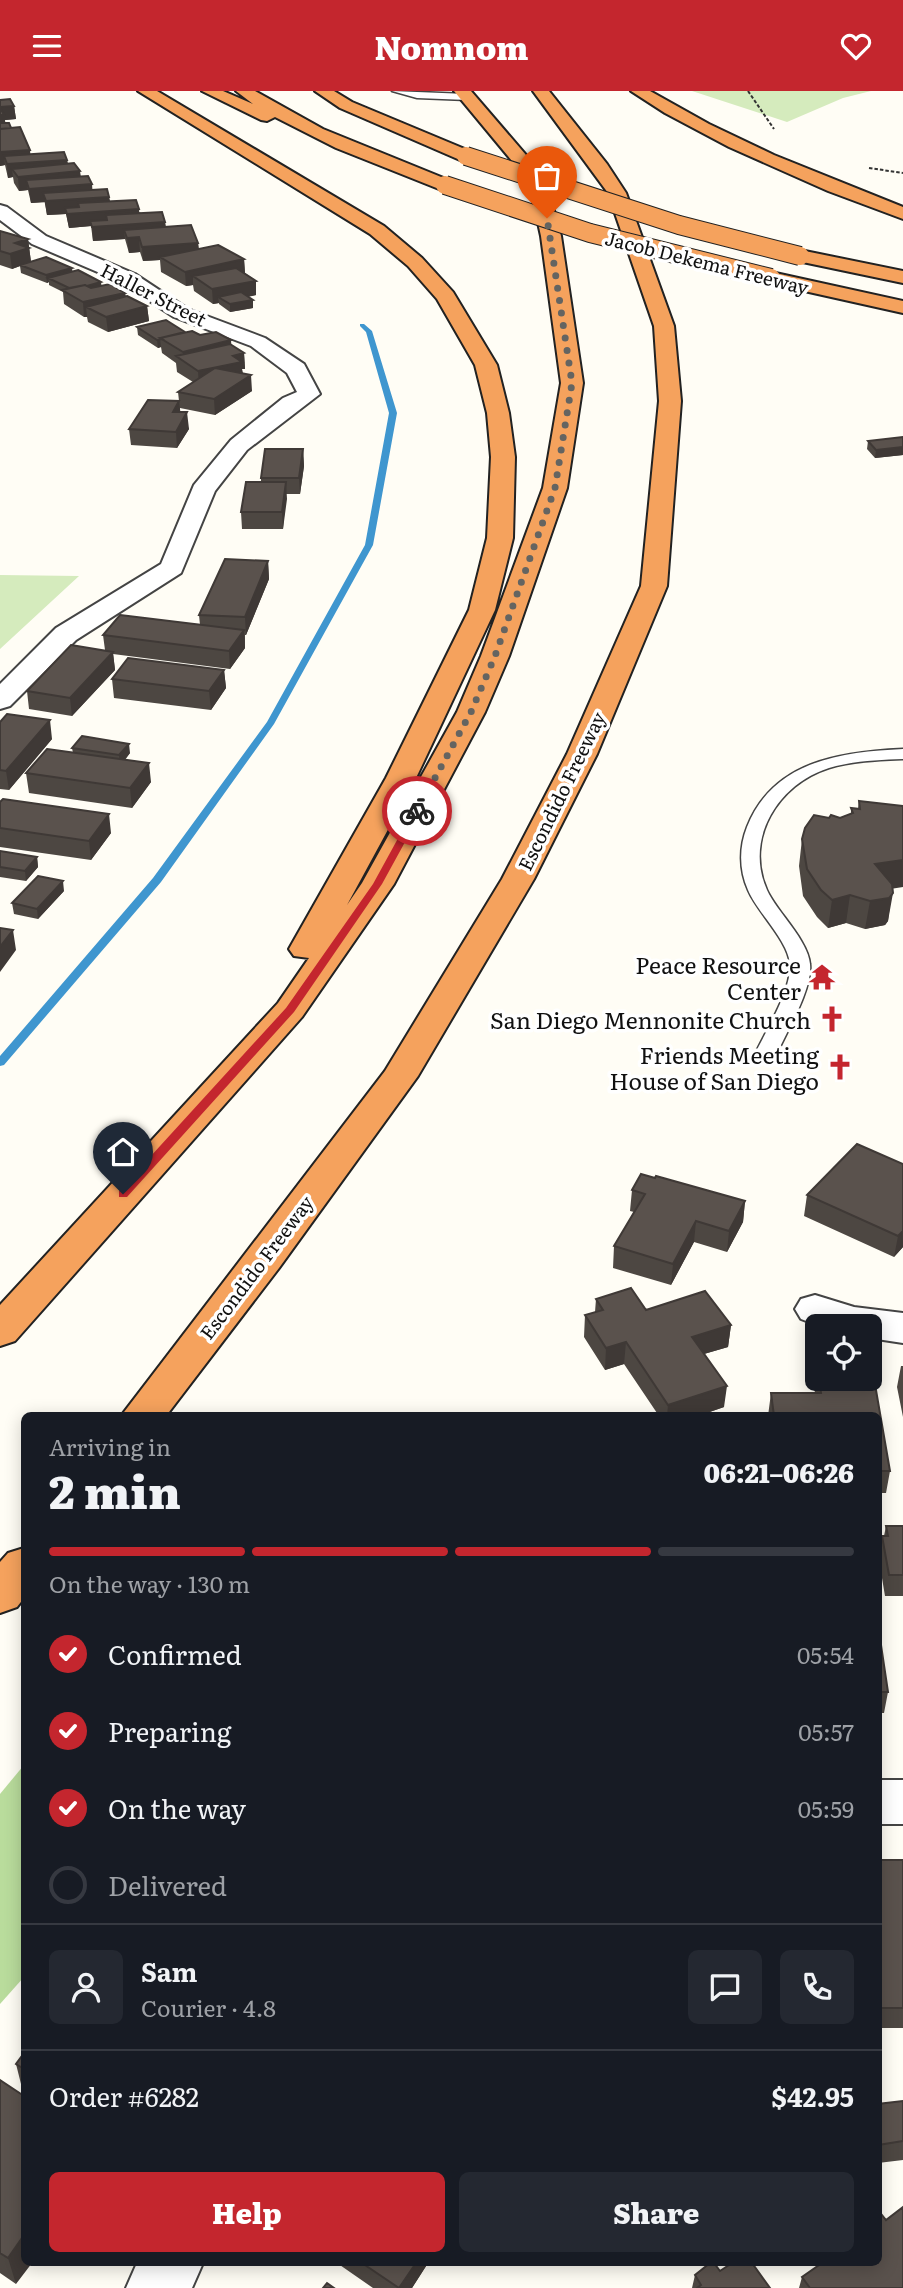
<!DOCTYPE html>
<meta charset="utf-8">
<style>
body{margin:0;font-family:Literata,serif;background:#242831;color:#f1f3f6;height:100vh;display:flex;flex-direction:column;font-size:26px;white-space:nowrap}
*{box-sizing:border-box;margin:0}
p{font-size:23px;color:#9ea1a6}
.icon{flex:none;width:38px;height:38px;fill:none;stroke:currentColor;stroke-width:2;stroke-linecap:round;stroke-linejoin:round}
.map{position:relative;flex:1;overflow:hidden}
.sheet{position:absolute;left:21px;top:1321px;width:861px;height:854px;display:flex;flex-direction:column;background:#171b24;border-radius:10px;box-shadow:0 4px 18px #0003}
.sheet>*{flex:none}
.fabs{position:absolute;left:805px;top:1223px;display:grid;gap:14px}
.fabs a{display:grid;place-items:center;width:77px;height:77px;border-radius:10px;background:#171b24;box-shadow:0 4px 18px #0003;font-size:35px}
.pin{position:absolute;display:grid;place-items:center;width:60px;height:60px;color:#fff;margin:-72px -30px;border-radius:50% 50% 50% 0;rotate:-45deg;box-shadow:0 0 7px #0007}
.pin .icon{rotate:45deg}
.courier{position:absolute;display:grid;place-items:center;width:70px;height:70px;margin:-35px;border:5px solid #c4262e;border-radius:50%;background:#fff;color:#222;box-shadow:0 2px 9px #0007}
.overview em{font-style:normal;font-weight:800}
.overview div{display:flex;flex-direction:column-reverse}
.overview{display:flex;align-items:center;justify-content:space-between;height:119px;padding:0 28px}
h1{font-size:46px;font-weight:800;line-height:52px}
.bar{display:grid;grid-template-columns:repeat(4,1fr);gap:10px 7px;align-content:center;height:84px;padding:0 28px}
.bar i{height:9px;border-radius:5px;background:#363941}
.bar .current{background:#c4262e}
.bar p{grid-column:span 4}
.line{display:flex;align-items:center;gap:18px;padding:0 28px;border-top:2px solid #363941}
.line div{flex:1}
.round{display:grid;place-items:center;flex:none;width:74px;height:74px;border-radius:10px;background:#242831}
ol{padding:0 28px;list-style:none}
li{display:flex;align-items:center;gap:21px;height:77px}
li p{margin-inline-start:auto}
li .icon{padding:7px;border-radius:50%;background:#c4262e;color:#fff;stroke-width:4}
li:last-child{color:#9ea1a6}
li i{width:38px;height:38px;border:4px solid #363941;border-radius:50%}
.button{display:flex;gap:14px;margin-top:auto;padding:14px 28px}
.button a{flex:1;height:80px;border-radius:10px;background:#c4262e;color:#fff;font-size:28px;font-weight:800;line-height:80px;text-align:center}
.button a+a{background:#242831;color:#f1f3f6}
header{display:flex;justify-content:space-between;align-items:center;height:91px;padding:0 28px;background:#c4262e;color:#fff;font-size:32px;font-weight:800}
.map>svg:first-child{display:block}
.green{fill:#d5ebbd}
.forest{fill:#b9dc9c}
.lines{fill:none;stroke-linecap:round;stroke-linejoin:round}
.stream{fill:#3f96cf;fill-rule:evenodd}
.service-casing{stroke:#444;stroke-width:3}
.minor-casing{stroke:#444;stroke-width:4}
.motorway-casing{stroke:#222;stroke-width:4}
.path{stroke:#333;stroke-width:2;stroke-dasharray:3.5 2;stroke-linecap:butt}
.service{fill:#fff;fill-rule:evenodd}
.minor{fill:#fff;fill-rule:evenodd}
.motorway{fill:#f5a25d;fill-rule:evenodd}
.motorway-bridge-casing{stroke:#222;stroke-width:20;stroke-linecap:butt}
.motorway-bridge{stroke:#f5a25d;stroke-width:18}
.wall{fill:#4d4742}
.shaded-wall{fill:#3f3936}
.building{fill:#5a524d;stroke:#3f3936;stroke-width:2}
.route{fill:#c4262e}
.done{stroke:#646461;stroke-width:7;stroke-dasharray:0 12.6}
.labels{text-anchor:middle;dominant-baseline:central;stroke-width:7;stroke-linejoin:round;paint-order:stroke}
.far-street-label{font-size:19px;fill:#111;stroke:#fff}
.poi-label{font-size:23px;fill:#111;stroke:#fff;text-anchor:end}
</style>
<header><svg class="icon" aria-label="menu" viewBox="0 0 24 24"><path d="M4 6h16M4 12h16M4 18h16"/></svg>Nomnom<svg class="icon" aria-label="heart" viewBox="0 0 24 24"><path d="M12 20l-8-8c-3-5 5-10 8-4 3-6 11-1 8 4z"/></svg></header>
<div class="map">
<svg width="903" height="2197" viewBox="0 0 903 2197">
<rect width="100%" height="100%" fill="#fffdf5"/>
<!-- green -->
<path class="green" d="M692 0H871L843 7 787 31Z
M0 484 79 485 0 558Z"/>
<!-- forest -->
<path class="forest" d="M24 1674V1886L0 1913V1703Z"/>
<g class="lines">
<!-- stream -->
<path class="stream" d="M360 233H364L372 240 397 322 373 454 274 633 161 791 4 974 0 975V965L153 787 267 631 365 454 389 322 366 241 360 235Z"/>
<!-- service casing -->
<g class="service-casing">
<path id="service" d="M392 0 467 3 472 6 467 9 417 7Z
M903 658V668C879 669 852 670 829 677 778 693 744 748 767 799 777 821 808 849 810 873 813 898 785 943 775 967L771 972H757L753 967C764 943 792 899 790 873 788 849 757 821 748 799 739 779 739 756 747 736 773 670 840 661 903 658Z"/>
</g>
<!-- minor casing -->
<g class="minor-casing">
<path id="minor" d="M0 114 7 116 46 145 135 183 188 218 265 247 304 273 320 303 247 359 215 400 181 482 76 549 10 615 0 618V593L56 537 161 473 194 394 231 349 283 307 297 301 287 282 251 255 174 226 121 191 32 153 0 129Z
M815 1204 854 1216 903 1222V1252L870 1247V1236H822L801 1228 795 1218 801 1208Z
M878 1689H903V1733H878Z
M137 2172H203L192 2197H126Z"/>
</g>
<!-- motorway casing -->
<g class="motorway-casing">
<path id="motorway" d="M138 0H157L384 135 422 167 453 201 497 274 509 322 515 366 513 447 495 519 416 687 347 814 362 792 457 621 481 565 543 397 561 292 541 145 533 109 512 70 454 0H471L526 64 551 109 561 145 583 292 567 397 509 565 485 621 394 793 302 926 15 1250 0 1255V1214L278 912 309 867 294 865 289 858 386 687 469 519 487 447 491 366 487 322 475 274 437 208 408 175 370 143Z
M202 0H223L253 13 236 0H255L323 38 451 90 454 94 445 99 439 98 336 57 275 26 267 30 261 29Z
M315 0H334L352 11 472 61 475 65 472 69H460L340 17Z
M533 0H549L607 73 626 102 674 235 681 310 667 495 597 663 534 788 418 985 279 1177 166 1325H121L385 980 502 788 567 663 641 495 659 310 654 235 608 102Z
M631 0H650L709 33 774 64 903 116V128L828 100 729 56 665 22Z
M800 159 903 180V192L793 169 790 165Z
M771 181 903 210V222L764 191 761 187 764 183Z
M24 1457V1507L17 1516 0 1522V1471L8 1462Z"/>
</g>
<!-- path -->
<path class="path" d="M748 0 774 38
M869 77 903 82"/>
<!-- service -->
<use href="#service" class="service"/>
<!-- minor -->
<use href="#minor" class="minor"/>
<!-- motorway -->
<use href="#motorway" class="motorway"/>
<!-- motorway-bridge casing -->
<g class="motorway-bridge-casing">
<path id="motorway-bridge" d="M466 65 679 134 800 165
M445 94 590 142 771 187"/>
</g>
<!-- motorway-bridge -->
<use href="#motorway-bridge" class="motorway-bridge"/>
</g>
<!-- wall -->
<path class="wall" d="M0 9 14 15 16 28 5 29V32L30 59V63L67 69 68 73 92 99 109 106 110 110 165 131 166 136 198 152 199 158 244 168 245 182 256 190V204L248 206 253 217 230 221 219 213V212L213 213 194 200 193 194 186 195 161 181 160 169 143 170 140 161 129 162 125 148 93 150 91 135 69 137 66 123 47 124 45 111 31 112 28 99 19 100 14 92 13 86 8 87 5 74 0 75Z
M0 140 28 148 31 171 72 177V181L102 195 125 202 126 206 147 215 149 230 108 241 88 231 87 226H84L64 213 63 201 49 194V191L47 192 21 182 20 175 12 178 0 174Z
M137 236 185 241 231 254 244 262 245 278H242L243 283 252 300 215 324 180 317V321L189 338 177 357 131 354 129 338 179 310 178 301 193 291 177 281 176 272 162 262 161 256 158 257 138 244Z
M903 346V364L875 367 867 358 868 350Z
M303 358 304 375 300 403H286L283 438H242L241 421 261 391V387Z
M268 470 269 488 246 544H245V557L230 578 113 563 115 579 72 625 29 618 27 600 105 559 103 544 200 534 199 524Z
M224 579 226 597 211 619 114 607 112 588Z
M0 631 52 648 9 699 0 698Z
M72 657 130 662 125 669 151 691 132 717 29 702 26 682 73 662Z
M859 710 892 798 888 830 885 834 865 838 846 832 828 837 817 826 803 805 799 775 802 748 829 727H840L851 723V717L858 718Z
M0 711 111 742 91 769 0 756Z
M0 760 37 766 38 776 26 790 0 786Z
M64 800 38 828 14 823 12 812Z
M857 1053 903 1156 894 1166 804 1125 807 1104Z
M632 1099 745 1110 743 1131 727 1161 694 1151 671 1194 613 1177 614 1155 634 1121 630 1120Z
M596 1208 731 1234 728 1256 704 1263 724 1316 698 1325H659L624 1273 605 1279 584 1246 585 1224 595 1221Z
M817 1274V1288H870V1275L872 1276 890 1380 886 1402H878V1325H768L771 1302H815L814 1296Z
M901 1275H903V1326L897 1296Z
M886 1435H903V1505H885L878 1463 882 1445H884Z
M878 1534 888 1601 884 1622H878Z
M878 1769H903V1937H878Z
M24 1962V1995L21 1993 16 1973Z
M0 1989 16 2193 0 2182Z
M903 2010V2069L878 2072V2013Z
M886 2129 903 2197H799L802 2186Z
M337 2172H428L412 2197H373Z
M720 2180 770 2197H692L695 2184Z"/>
<!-- shaded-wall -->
<path class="shaded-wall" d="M14 15 16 28 5 29 6 37H0V16Z
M30 59 31 71 67 69 69 81 80 80 82 93H92L93 107 109 106 111 120 139 118 140 132 107 134 90 130 91 135 69 137 65 117 66 123 47 124 43 102 45 111 31 112 29 98 26 89 28 99 19 100 18 86 12 78 13 86 8 87 7 73 4 65 5 74 0 75V61Z
M165 131 166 145 139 147 140 161 129 162 127 147 124 139 125 148 93 150 92 136Z
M28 148 31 171 12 178 10 163 15 152Z
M198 152 199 166H160V169L143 170 142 156Z
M244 168 245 183 193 185V194L186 195 185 181Z
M72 177 73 184 48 187 49 191 47 192 46 184Z
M256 190V204L225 210 218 206 219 212 213 213 212 198Z
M101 191 102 199H72Z
M125 202 127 217 86 216 87 226H84L83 211Z
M253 209V217L230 221V213Z
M147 215 149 230 108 241 106 226Z
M160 248 161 256 158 257 157 249Z
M231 249 232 265 183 270V261Z
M244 262 245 278H242L243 286 199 296 198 280 233 265Z
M251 284 252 300 215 324 214 308Z
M179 310 181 326 173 321Z
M187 321 189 338 177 357 176 341Z
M903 356V364L875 367 876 359Z
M303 358 304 375 300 403 299 387Z
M286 391 287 408 283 438 282 421Z
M268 470 269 488 246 544 245 526Z
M244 539 245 557 230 578 229 560Z
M113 561 115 579 72 625 70 607Z
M224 579 226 597 211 619 209 600Z
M50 629 52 648 9 699 6 680Z
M129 653 130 662 120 674 119 664Z
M149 672 151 691 132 717 130 697Z
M109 723 111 742 91 769 89 750Z
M37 766 38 776 26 790 25 780Z
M903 769V796L871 801 875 773Z
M63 790 64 800 38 828 37 818Z
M893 802 888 830 885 834 865 838 870 810Z
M850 804 846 832 828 837 832 809Z
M13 839 16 859 0 881V856Z
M745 1110 743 1131 727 1161 729 1140Z
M696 1130 694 1151 671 1194 673 1173Z
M903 1140V1156L894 1166 898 1145Z
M731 1234 728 1256 690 1267 692 1246Z
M626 1251 624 1273 605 1279 606 1257Z
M727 1295 724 1316 698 1325H667L668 1314Z
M24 2144V2172H32L16 2193 8 2167Z
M416 2172H428L412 2197H399Z"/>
<!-- building -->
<path class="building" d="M10 8 14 15 0 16 4 24H0V9Z
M0 32H9L11 37 0 38Z
M20 36 30 59 0 61V38Z
M64 61 67 69 7 73 4 65Z
M74 72 80 80 18 86 12 78Z
M88 85 92 93 29 98 26 89Z
M107 98 109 106 46 110 43 102Z
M136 109 139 118 67 123 65 117 79 116 78 112Z
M162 121 165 131 92 136 90 130 107 129 106 124Z
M191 134 198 152 142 156 139 146 127 147 124 139Z
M0 140 28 148 15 152 29 157 10 163 0 160Z
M218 154 244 168 185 181 160 166Z
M46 166 72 177 46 184 20 174Z
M236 177 256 190 212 198 193 185Z
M78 179 101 191 87 195 85 194 69 197 48 187Z
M110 193 125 202 83 211 62 199 85 194 91 197Z
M241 201 253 209 230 213 218 206Z
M127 205 147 215 106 226 86 216Z
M166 229 185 241 160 247 162 248 157 249 137 236Z
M192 240 200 244 216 241 231 249 183 261 160 247Z
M230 253 244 262 233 265 242 271 198 280 176 265Z
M215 277 251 284 214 308 178 301Z
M148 309 179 310 173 321H187L176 341 129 338Z
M903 346V356L876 359 868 350Z
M265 358H303L299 387H261Z
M246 391H286L282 421H241Z
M225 468 268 470 245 526 199 524Z
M120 524 244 539 229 560 103 544Z
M71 554 113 561 70 607 27 600Z
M128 567 224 579 209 600 112 588Z
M7 623 50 629 6 680 0 679V631Z
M82 645 129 653 119 664 72 657Z
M47 658 149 672 130 697 26 682Z
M3 708 109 723 89 750 0 737V711Z
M859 710 903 715V769L875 773 892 793 893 802 889 807 870 810 850 804 832 809 821 799 807 778 802 748 805 737 814 724 829 727 831 724 840 727 853 722 851 717 860 718Z
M0 760 37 766 25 780 0 776Z
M38 785 63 790 37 818 12 812Z
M0 837 13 839 0 856Z
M857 1053 903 1073V1140L898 1145 807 1104Z
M641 1083 655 1087 656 1085 745 1110 729 1140 696 1130 673 1173 614 1155 645 1103 632 1099Z
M631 1197 646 1219 705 1200 731 1234 692 1246 727 1295 668 1314 626 1251 606 1257 585 1224 603 1219 596 1208Z
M870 1275 872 1276 890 1380H878V1325H774L771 1302H821L819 1288H870Z
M886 1435H903V1484H889L882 1445H888Z
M878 1534 888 1601H878Z
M878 1769H903V1917H878Z
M24 1962V1978L16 1973Z
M0 1989 24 2005V2144L8 2167 0 2162Z
M903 2010V2050L878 2054V2013Z
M903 2116V2197H810L802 2186 822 2172H878V2119L886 2129Z
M362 2172H416L399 2197Z
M710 2172H714L720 2180 732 2172H752L770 2197H697L701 2194 695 2184Z
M327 2192 334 2197H323Z"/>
<!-- route -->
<path class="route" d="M417 717 422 720 382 793 294 921 127 1106H119V1100L286 917 373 793 413 720Z"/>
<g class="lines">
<!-- done -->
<path class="done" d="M417 720 471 621 495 565 555 397 572 292 547 127"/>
</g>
<!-- icons -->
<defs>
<g id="temple-bare" transform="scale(2.1)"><path d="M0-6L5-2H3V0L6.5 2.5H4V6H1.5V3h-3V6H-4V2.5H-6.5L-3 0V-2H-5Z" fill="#c4262e" stroke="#fff" stroke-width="2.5" paint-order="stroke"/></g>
<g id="church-bare" transform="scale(2.1)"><path d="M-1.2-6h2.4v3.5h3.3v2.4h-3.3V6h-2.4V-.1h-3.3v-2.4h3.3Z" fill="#c4262e" stroke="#fff" stroke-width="2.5" paint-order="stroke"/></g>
</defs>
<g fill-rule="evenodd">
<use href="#temple-bare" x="822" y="886"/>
<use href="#church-bare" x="832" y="928"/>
<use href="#church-bare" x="840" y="976"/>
</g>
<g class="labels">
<!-- far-street labels -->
<g class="far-street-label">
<text transform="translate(707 171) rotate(14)">Jacob Dekema Freeway</text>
<text transform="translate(154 203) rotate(27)">Haller Street</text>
<text transform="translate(561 700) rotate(-64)">Escondido Freeway</text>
<text transform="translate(256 1176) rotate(-53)">Escondido Freeway</text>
</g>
<!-- poi labels -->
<g class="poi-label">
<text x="801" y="873">Peace Resource<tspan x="801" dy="26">Center</tspan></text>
<text x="811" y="928">San Diego Mennonite Church</text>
<text x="819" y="963">Friends Meeting<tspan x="819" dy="26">House of San Diego</tspan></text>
</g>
</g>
</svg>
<div class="fabs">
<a><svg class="icon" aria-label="locate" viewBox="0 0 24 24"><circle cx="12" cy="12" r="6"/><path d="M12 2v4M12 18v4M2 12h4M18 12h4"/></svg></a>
</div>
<div class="pin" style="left:547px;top:127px;background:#ea580c"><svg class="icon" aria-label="bag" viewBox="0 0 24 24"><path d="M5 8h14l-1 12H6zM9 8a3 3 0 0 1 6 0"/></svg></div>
<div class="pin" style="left:123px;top:1103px;background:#1f2937"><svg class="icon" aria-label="home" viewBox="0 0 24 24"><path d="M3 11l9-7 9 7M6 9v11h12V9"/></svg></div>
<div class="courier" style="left:417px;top:720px"><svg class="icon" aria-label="bike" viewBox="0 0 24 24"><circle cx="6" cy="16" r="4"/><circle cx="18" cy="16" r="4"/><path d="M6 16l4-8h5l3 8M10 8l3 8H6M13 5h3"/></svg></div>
<section class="sheet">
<div class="overview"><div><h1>2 min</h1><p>Arriving in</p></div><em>06:21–06:26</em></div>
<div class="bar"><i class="current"></i><i class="current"></i><i class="current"></i><i></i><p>On the way · 130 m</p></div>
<ol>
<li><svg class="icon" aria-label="check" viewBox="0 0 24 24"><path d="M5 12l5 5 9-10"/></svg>Confirmed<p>05:54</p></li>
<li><svg class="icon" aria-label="check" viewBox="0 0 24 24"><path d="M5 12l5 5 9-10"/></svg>Preparing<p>05:57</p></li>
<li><svg class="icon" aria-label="check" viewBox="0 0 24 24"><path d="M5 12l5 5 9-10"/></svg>On the way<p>05:59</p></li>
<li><i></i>Delivered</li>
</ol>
<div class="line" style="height:126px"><a class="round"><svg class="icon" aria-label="person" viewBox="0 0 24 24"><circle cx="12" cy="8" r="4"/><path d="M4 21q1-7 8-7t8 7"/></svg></a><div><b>Sam</b><p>Courier · 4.8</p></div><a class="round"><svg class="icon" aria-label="chat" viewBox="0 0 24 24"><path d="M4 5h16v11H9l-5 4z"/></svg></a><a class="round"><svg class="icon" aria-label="phone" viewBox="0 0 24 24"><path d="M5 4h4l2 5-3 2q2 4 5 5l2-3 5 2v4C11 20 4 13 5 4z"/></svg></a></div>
<div class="line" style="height:91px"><div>Order #6282</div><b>$42.95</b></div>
<div class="button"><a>Help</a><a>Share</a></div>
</section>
</div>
